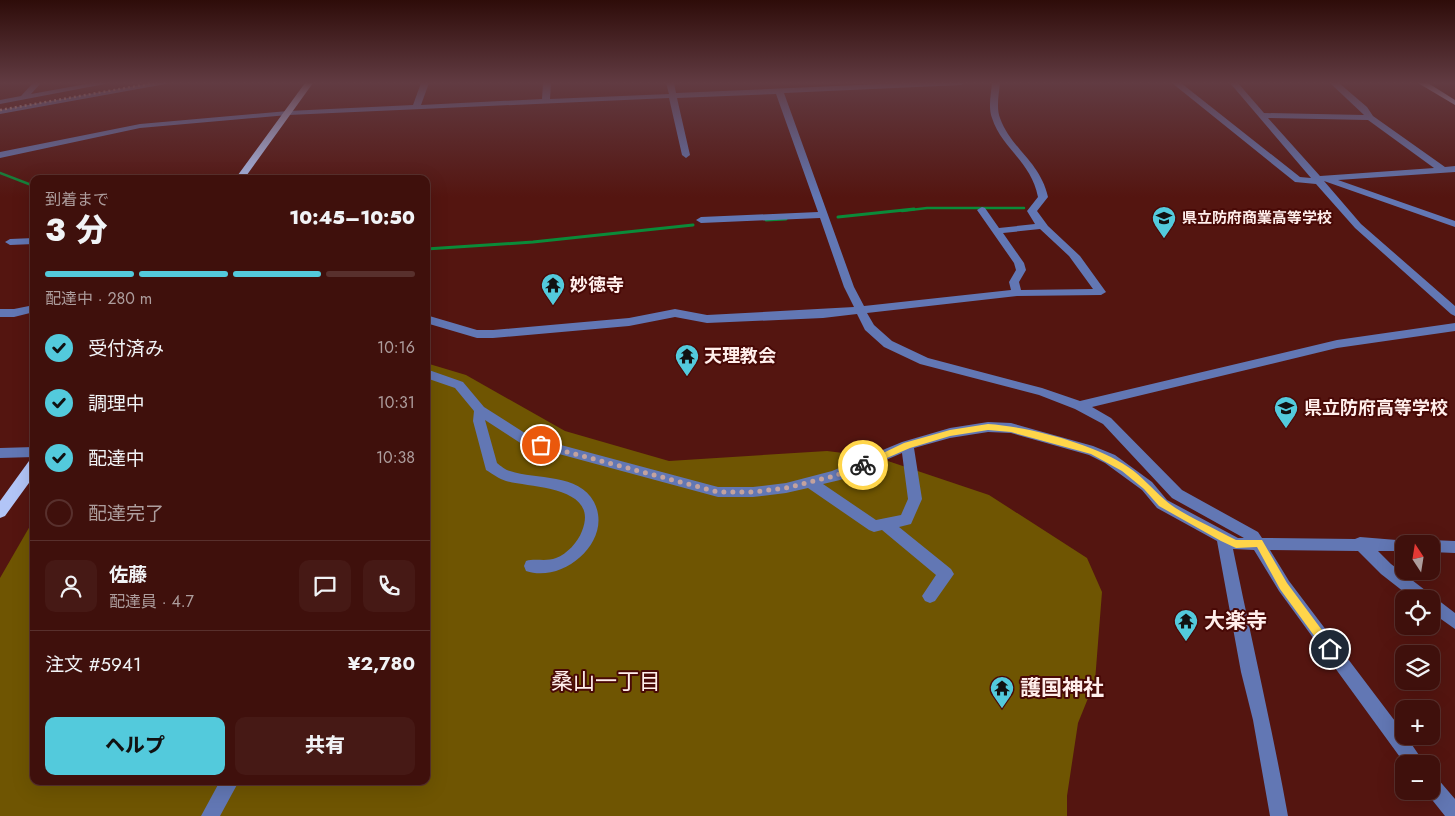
<!DOCTYPE html>
<html lang="ja">
<meta charset="utf-8">
<style>
body{margin:0;font-family:Jost,"Noto Sans JP",sans-serif;background:#461915;color:#f1f3f6;height:100vh;display:flex;flex-direction:column;font-size:19px;white-space:nowrap}
*{box-sizing:border-box;margin:0}
p{font-size:16px;color:#ad9d9d}
.icon{flex:none;width:28px;height:28px;fill:none;stroke:currentColor;stroke-width:2;stroke-linecap:round;stroke-linejoin:round}
.map{position:relative;flex:1;overflow:hidden}
.sheet{position:absolute;left:30px;top:175px;width:400px;height:610px;display:flex;flex-direction:column;background:#3f100c;border-radius:10px;box-shadow:0 5px 20px #0002,0 0 0 1px #58302d}
.sheet>*{flex:none}
.needle{width:32px;rotate:348deg}
.controls{position:absolute;left:1395px;top:535px;display:grid;gap:10px}
.controls a{display:grid;place-items:center;width:45px;height:45px;border-radius:10px;background:#3f100c;box-shadow:0 5px 20px #0002,0 0 0 1px #58302d;font-size:25px}
.pin{position:absolute;display:grid;place-items:center;width:42px;height:42px;color:#fff;margin:-21px;border:2px solid #fff;border-radius:50%;box-shadow:0 1px 5px #0007}
.courier{position:absolute;display:grid;place-items:center;width:50px;height:50px;margin:-25px;border:4px solid #ffd54a;border-radius:50%;background:#fff;color:#222;box-shadow:0 1px 6px #0007}
.summary em{font-style:normal;font-weight:800}
.summary div{display:flex;flex-direction:column-reverse}
.summary{display:flex;align-items:center;justify-content:space-between;height:85px;padding:0 15px}
h1{font-size:32px;font-weight:800;line-height:38px}
.bar{display:grid;grid-template-columns:repeat(4,1fr);gap:8px 5px;align-content:center;height:60px;padding:0 15px}
.bar i{height:6px;border-radius:4px;background:#58302d}
.bar .on{background:#53cadc}
.bar p{grid-column:span 4}
.line{display:flex;align-items:center;gap:12px;padding:0 15px;border-top:1px solid #58302d}
.line div{flex:1}
.round{display:grid;place-items:center;flex:none;width:52px;height:52px;border-radius:10px;background:#461915}
ol{padding:0 15px;list-style:none}
li{display:flex;align-items:center;gap:15px;height:55px}
li p{margin-inline-start:auto}
li .icon{padding:5px;border-radius:50%;background:#53cadc;color:#111;stroke-width:4}
li:last-child{color:#ad9d9d}
li i{width:28px;height:28px;border:2px solid #58302d;border-radius:50%}
.action{display:flex;gap:10px;margin-top:auto;padding:10px 15px}
.action a{flex:1;height:58px;border-radius:10px;background:#53cadc;color:#111;font-size:20px;font-weight:800;line-height:58px;text-align:center}
.action a+a{background:#461915;color:#f1f3f6}
.map>svg:first-child{display:block}
.forest{fill:#6f5502}
.lines{fill:none;stroke-linecap:round;stroke-linejoin:round}
.stream-far1{stroke:#0a8b39;stroke-width:2.5}
.stream{stroke:#0a8b39;stroke-width:3}
.minor{fill:#6277b4;fill-rule:evenodd}
.major{fill:#b2c5f7;fill-rule:evenodd}
.rail{stroke:#d7bbb8;stroke-width:2.5;stroke-dasharray:2 3;stroke-linecap:butt}
.route{fill:#ffd54a}
.done{stroke:#c3a29e;stroke-width:5;stroke-dasharray:0 9}
.labels{text-anchor:middle;dominant-baseline:central;stroke-width:4;stroke-linejoin:round;paint-order:stroke}
.far-poi-label{font-size:15px;font-weight:bold;fill:#ffeeeb;stroke:#480906;text-anchor:start}
.poi-label{font-size:18px;font-weight:bold;fill:#ffeeeb;stroke:#480906;text-anchor:start}
.near-poi-label{font-size:21px;font-weight:bold;fill:#ffeeeb;stroke:#480906;text-anchor:start}
.near-neighbourhood-label{font-size:22px;fill:#ffeeeb;stroke:#480906}
</style>
<div class="map">
<svg width="1455" height="816" viewBox="0 0 1455 816">
<rect width="100%" height="100%" fill="#541510"/>
<!-- forest -->
<path class="forest" d="M426 363 466 375 565 431 669 461 827 451 876 457 989 495 1087 558 1102 592 1095 681 1078 723 1067 796V816H0V578L34 519V781H426Z"/>
<g class="lines">
<!-- stream-far1 -->
<path class="stream-far1" d="M0 173 34 186
M902 211 927 208H1024"/>
<!-- stream -->
<path class="stream" d="M838 217 914 209
M766 220 786 219
M426 249 533 242 693 225"/>
<!-- minor -->
<path class="minor" d="M33 83H41L31 94 92 83H110L0 104V100L21 96Z
M152 83H171L0 114V110Z
M421 83H429L421 105 542 99 543 83H551L550 99 669 94 666 83H674L676 93 904 83H965L961 85 784 93 854 287 864 306 1011 290 1009 282 1016 270 1014 263 977 210 982 207 985 208 999 228 1035 224 1027 211 1038 197C1031 161 1002 149 992 118 988 107 991 94 992 83H1000C999 94 996 107 1000 118 1011 149 1040 161 1048 197L1037 211 1048 226 1080 256 1106 292 1101 295 1017 296 867 313 874 325 892 341 928 358 1042 388 1080 401 1337 340 1455 323V331L1337 348 1092 407 1111 418 1182 490 1258 532 1262 538 1355 539 1360 537 1409 541 1411 544H1404V551H1378L1391 564 1455 613V629L1431 612V599H1413L1381 574 1358 551 1270 550 1289 581 1404 733V736H1406L1425 764H1405L1279 591 1254 550 1233 549C1251 638 1272 727 1288 816H1270L1253 720 1241 672 1217 541 1157 508 1142 490 1105 463 1089 455 1011 433 988 432 950 438 914 448 922 499 911 524 899 527 951 569 954 574 935 601 930 603 925 601 922 596 936 575 882 530 874 532 869 530 808 488 786 493 753 497H718L522 444 485 420 497 463C501 466 505 470 510 471 536 480 579 473 594 502 614 541 563 584 526 571L524 566 526 561C535 558 546 562 556 558 567 554 578 542 582 531 600 486 531 488 506 481 499 479 493 474 486 470L473 421 474 411 455 388 426 378V369L463 382 484 407 531 437 718 487H753L786 483 832 471 902 442 950 428 988 422 1011 423 1093 446 1115 455 1152 482 1167 500 1238 538H1244L1172 498 1103 424 1075 409 1039 395 920 364 884 347 865 330 857 314 823 318 707 323 675 317 629 326 493 338H477L426 323V315L477 330H493L629 318 675 309 707 315 854 307 844 287 820 218 701 223 696 220 701 217 818 212 776 94 677 98 690 155 686 158 682 155 669 98 288 115 140 128 0 158V152L140 124 288 111 413 105ZM1040 229 1069 256 1093 289 1021 290 1019 282 1026 270 1024 263 1003 233ZM902 453 908 499 901 515 876 520 823 484 840 480Z
M1172 83H1181L1300 177 1311 178 1230 83H1238L1264 113 1364 115 1330 83H1339L1367 107 1373 116 1445 167 1455 166V172L1338 180 1455 221V227L1324 181 1361 224 1455 306V316L1451 314 1355 228 1316 184 1295 182ZM1268 118 1368 120 1434 168 1320 176Z
M34 238V244L10 245 5 242 10 239Z
M34 305V312L14 317H0V309H14Z
M34 447V457L0 458V448Z
M1431 540 1455 541V553L1431 552V544H1425Z
M1431 775 1437 778 1455 799V816H1445L1425 791H1431Z
M220 781H239L220 816H201Z"/>
<!-- major -->
<path class="major" d="M305 83H313L244 179H235Z
M1418 83H1428L1455 100V105Z
M34 460V476L5 516 0 518V501L29 461Z"/>
<!-- rail -->
<path class="rail" d="M0 110 154 83"/>
</g>
<!-- sky -->
<linearGradient id="sky" x2="0" y2="1"><stop stop-color="#2e0c09"/><stop offset="0.42" stop-color="#613b42"/><stop offset="1" stop-color="#613b42" stop-opacity="0"/></linearGradient>
<rect width="1455" height="197" fill="url(#sky)"/>
<!-- route -->
<path class="route" d="M988 424C1030 427 1094 444 1128 467 1143 477 1152 489 1165 500 1179 513 1210 526 1228 536L1236 540H1262L1287 583 1333 645V652H1326L1280 589 1257 547 1236 548 1221 541 1159 506 1144 489 1122 471 1091 454 1011 432 988 430 950 436 910 448 866 467H860L858 465 904 443 950 430Z"/>
<g class="lines">
<!-- done -->
<path class="done" d="M541 445 718 492H753L786 488 834 476 863 465"/>
</g>
<!-- icons -->
<defs>
<g id="school-pin" transform="scale(1.25)"><path d="M0 17L-7.5 6A9.5 9.5 0 1 1 7.5 6Z" fill="#53cadc" stroke="#480906"/><path d="M0-5L7-2L0 1L-7-2ZM-4 1L0 2.5L4 1V4Q0 6-4 4Z" fill="#111"/></g>
<g id="temple-pin" transform="scale(1.25)"><path d="M0 17L-7.5 6A9.5 9.5 0 1 1 7.5 6Z" fill="#53cadc" stroke="#480906"/><path d="M0-6L5-2H3V0L6.5 2.5H4V6H1.5V3h-3V6H-4V2.5H-6.5L-3 0V-2H-5Z" fill="#111"/></g>
</defs>
<g fill-rule="evenodd">
<use href="#school-pin" x="1164" y="218"/>
<use href="#temple-pin" x="553" y="285"/>
<use href="#temple-pin" x="687" y="356"/>
<use href="#school-pin" x="1286" y="408"/>
<use href="#temple-pin" x="1186" y="621"/>
<use href="#temple-pin" x="1002" y="688"/>
</g>
<g class="labels">
<!-- far-poi labels -->
<g class="far-poi-label">
<text x="1182" y="218">県立防府商業高等学校</text>
</g>
<!-- poi labels -->
<g class="poi-label">
<text x="570" y="285">妙徳寺</text>
<text x="704" y="356">天理教会</text>
<text x="1304" y="408">県立防府高等学校</text>
</g>
<!-- near-poi labels -->
<g class="near-poi-label">
<text x="1204" y="621">大楽寺</text>
<text x="1020" y="688">護国神社</text>
</g>
<!-- near-neighbourhood labels -->
<g class="near-neighbourhood-label">
<text x="606" y="681">桑山一丁目</text>
</g>
</g>
</svg>
<div class="controls">
<a><svg class="needle" viewBox="-14 -14 28 28"><path d="M0-13l5 13h-10z" fill="#e53935"/><path d="M0 13l5-13h-10z" fill="#ad9d9d"/></svg></a>
<a><svg class="icon" aria-label="locate" viewBox="0 0 24 24"><circle cx="12" cy="12" r="6"/><path d="M12 2v4M12 18v4M2 12h4M18 12h4"/></svg></a>
<a><svg class="icon" aria-label="layers" viewBox="0 0 24 24"><path d="M12 4l9 5-9 5-9-5zM3 14l9 5 9-5"/></svg></a>
<a>+</a>
<a>−</a>
</div>
<div class="pin" style="left:541px;top:445px;background:#ea580c"><svg class="icon" aria-label="bag" viewBox="0 0 24 24"><path d="M5 8h14l-1 12H6zM9 8a3 3 0 0 1 6 0"/></svg></div>
<div class="pin" style="left:1330px;top:649px;background:#1f2937"><svg class="icon" aria-label="home" viewBox="0 0 24 24"><path d="M3 11l9-7 9 7M6 9v11h12V9"/></svg></div>
<div class="courier" style="left:863px;top:465px"><svg class="icon" aria-label="bike" viewBox="0 0 24 24"><circle cx="6" cy="16" r="4"/><circle cx="18" cy="16" r="4"/><path d="M6 16l4-8h5l3 8M10 8l3 8H6M13 5h3"/></svg></div>
<section class="sheet">
<div class="summary"><div><h1>3 分</h1><p>到着まで</p></div><em>10:45–10:50</em></div>
<div class="bar"><i class="on"></i><i class="on"></i><i class="on"></i><i></i><p>配達中 · 280 m</p></div>
<ol>
<li><svg class="icon" aria-label="check" viewBox="0 0 24 24"><path d="M5 12l5 5 9-10"/></svg>受付済み<p>10:16</p></li>
<li><svg class="icon" aria-label="check" viewBox="0 0 24 24"><path d="M5 12l5 5 9-10"/></svg>調理中<p>10:31</p></li>
<li><svg class="icon" aria-label="check" viewBox="0 0 24 24"><path d="M5 12l5 5 9-10"/></svg>配達中<p>10:38</p></li>
<li><i></i>配達完了</li>
</ol>
<div class="line" style="height:90px"><a class="round"><svg class="icon" aria-label="person" viewBox="0 0 24 24"><circle cx="12" cy="8" r="4"/><path d="M4 21q1-7 8-7t8 7"/></svg></a><div><b>佐藤</b><p>配達員 · 4.7</p></div><a class="round"><svg class="icon" aria-label="chat" viewBox="0 0 24 24"><path d="M4 5h16v11H9l-5 4z"/></svg></a><a class="round"><svg class="icon" aria-label="phone" viewBox="0 0 24 24"><path d="M5 4h4l2 5-3 2q2 4 5 5l2-3 5 2v4C11 20 4 13 5 4z"/></svg></a></div>
<div class="line" style="height:65px"><div>注文 #5941</div><b>¥2,780</b></div>
<div class="action"><a>ヘルプ</a><a>共有</a></div>
</section>
</div>
